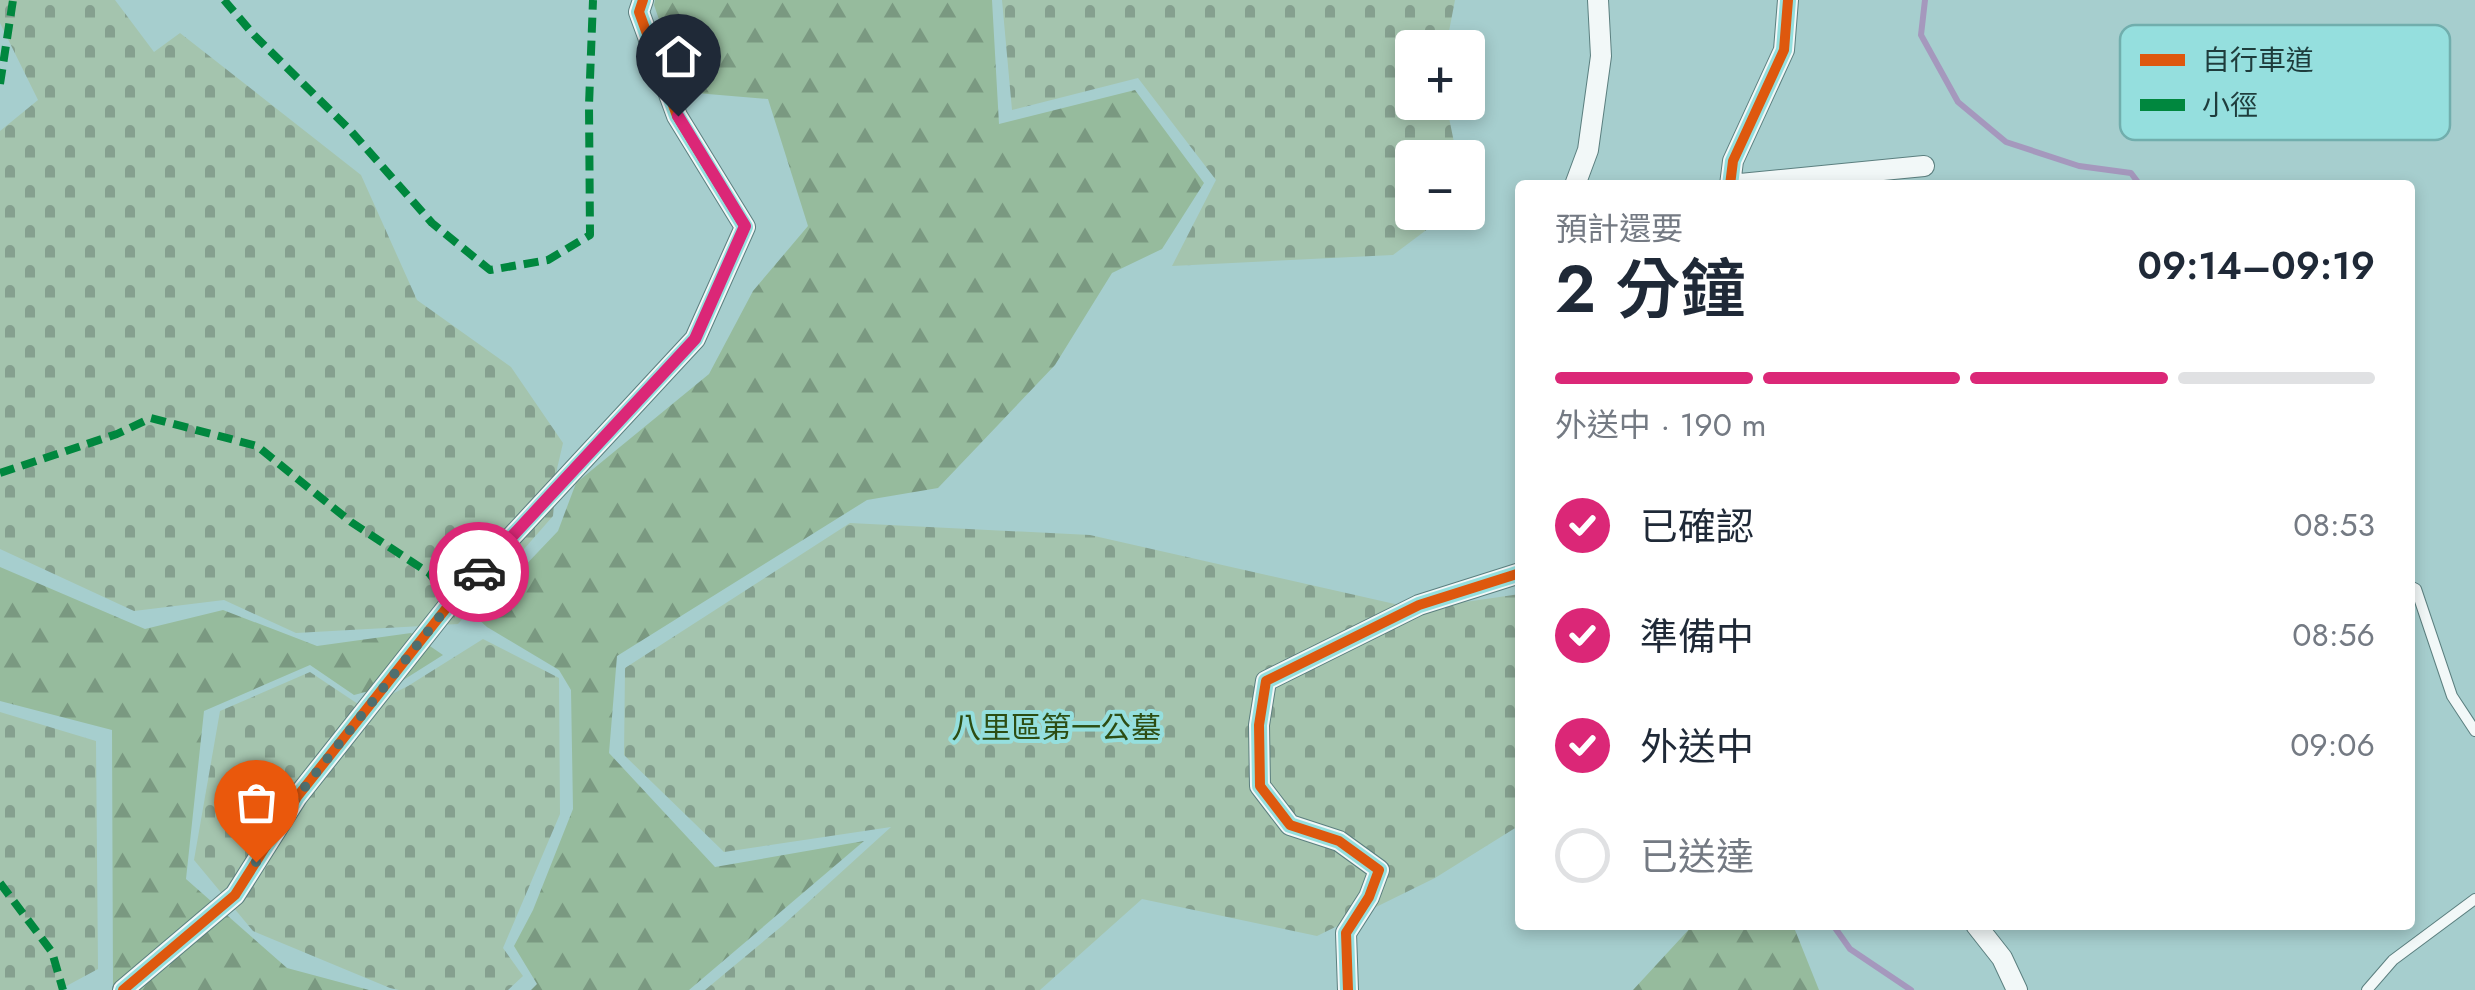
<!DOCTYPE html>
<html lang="zh-TW">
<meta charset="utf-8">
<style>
body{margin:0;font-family:Jost,"Noto Sans TC",sans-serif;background:#f6f6f7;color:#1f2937;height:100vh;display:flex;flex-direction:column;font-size:38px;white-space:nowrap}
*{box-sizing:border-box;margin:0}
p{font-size:32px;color:#747a83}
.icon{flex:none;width:55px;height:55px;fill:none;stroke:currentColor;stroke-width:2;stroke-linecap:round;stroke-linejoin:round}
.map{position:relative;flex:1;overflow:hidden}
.sheet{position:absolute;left:1515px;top:180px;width:900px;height:750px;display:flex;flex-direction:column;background:#fff;border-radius:10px;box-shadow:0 5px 15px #0003}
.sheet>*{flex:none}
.fabs{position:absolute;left:1395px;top:30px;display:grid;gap:20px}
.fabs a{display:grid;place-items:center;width:90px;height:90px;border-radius:10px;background:#fff;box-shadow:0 5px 15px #0003;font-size:50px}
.pin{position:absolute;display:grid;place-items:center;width:85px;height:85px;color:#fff;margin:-102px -42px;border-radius:50% 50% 50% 0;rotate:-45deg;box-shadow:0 0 10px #0007}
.pin .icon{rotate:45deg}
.courier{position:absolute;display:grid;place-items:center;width:100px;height:100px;margin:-50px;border:8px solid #db2777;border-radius:50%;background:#fff;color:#222;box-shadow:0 2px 12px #0007}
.head em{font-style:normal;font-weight:600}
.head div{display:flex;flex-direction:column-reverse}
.head{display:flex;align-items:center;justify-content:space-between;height:170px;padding:0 40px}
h1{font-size:65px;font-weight:600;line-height:75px}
.bar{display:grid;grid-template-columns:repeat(4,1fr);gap:15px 10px;align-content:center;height:120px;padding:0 40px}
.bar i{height:12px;border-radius:8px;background:#e0e1e3}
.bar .active{background:#db2777}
.bar p{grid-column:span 4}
ol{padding:0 40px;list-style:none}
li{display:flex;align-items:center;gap:30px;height:110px}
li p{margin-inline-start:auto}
li .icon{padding:10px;border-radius:50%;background:#db2777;color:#fff;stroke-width:4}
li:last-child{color:#747a83}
li i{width:55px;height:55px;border:5px solid #e0e1e3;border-radius:50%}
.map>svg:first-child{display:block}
.forest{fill:url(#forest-firs)}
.cemetery{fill:url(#cemetery-stones)}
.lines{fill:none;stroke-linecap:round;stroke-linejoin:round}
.stream{stroke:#a598bd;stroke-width:6}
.service-casing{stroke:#5b7f7f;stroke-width:12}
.minor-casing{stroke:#5b7f7f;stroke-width:22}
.service{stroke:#f2f8f8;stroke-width:10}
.minor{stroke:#f2f8f8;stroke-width:20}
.quiet{stroke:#00873e;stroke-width:8;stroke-dasharray:15 8;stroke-linecap:butt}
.cycleway-casing{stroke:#95dfde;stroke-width:16}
.cycleway{stroke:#de580e;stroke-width:10}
.done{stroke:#4e6f6f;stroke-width:10;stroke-dasharray:0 18}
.route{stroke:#db2777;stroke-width:12}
.labels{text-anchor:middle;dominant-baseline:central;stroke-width:8;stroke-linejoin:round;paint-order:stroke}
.park-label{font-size:30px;fill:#2c4d13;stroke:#95dfde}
.key{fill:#95dfde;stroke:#71aead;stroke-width:2.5}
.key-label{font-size:28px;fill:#1e3c3c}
</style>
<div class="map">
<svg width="2475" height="990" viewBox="0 0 2475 990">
<defs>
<pattern id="forest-firs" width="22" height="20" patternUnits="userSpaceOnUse" patternTransform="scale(2.5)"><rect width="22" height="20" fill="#96bb9d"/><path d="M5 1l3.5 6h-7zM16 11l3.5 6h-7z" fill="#7a9981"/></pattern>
<pattern id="cemetery-stones" width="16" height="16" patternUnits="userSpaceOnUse" patternTransform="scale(2.5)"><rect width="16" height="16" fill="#a4c4ae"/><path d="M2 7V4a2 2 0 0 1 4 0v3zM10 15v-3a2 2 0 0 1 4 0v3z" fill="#85a08f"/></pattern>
</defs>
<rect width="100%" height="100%" fill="#a6cece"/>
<!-- forest -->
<path class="forest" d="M655 0H992L999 124 1135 90 1204 183 1162 249 1112 273 1055 365 938 488 867 500 617 656 609 753 715 867 864 841 689 990H531L537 984 514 946 533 910 573 809 571 690 559 670 487 627 476 617 558 531 576 483 709 374 753 291 808 226 768 99 684 92 654 5Z
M0 567 145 629 223 610 317 646 411 633 443 655 397 684 354 695 310 665 204 711 186 879 287 968 369 990H113L112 730 0 701Z
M1693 925H1793L1819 990H1633Z"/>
<!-- cemetery -->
<path class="cemetery" d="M0 0H115L154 52 180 33 361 175 417 300 511 367 563 443 557 469 553 516 458 624 296 633 224 600 134 611 0 549V131L38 100 0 23Z
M1002 0H1455L1446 47 1412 48V102L1446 103 1457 157 1412 158V212L1449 213 1393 255 1172 266 1216 180 1138 78 1012 110Z
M850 523 1090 535 1417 609 1520 594V825L1435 878 1317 936 1142 899 1040 990H705L782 926 891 827 724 852 624 755 625 668Z
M483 639 559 678 560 814 503 948 523 976 508 990H399L390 988 253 931 194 860 220 711 310 672 364 708 408 686Z
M0 712 96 741 98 969 59 990H0Z"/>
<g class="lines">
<!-- stream -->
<path class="stream" d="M1925 0 1921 35 1958 102 2006 142 2079 166 2131 173 2140 185
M1833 925 1850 949 1911 990"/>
<!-- service casing -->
<g class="service-casing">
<path id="service" d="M2410 586 2416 589 2452 696 2475 731
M2367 990 2393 960 2475 899"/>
</g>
<!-- minor casing -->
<g class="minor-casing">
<path id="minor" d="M1575 185 1588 150 1601 56 1598 0
M1730 185 1733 161 1784 50 1788 0
M1730 185 1924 166
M1976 925 2002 958 2017 990
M123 990 235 895 297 797 452 601 695 339 745 227 677 116 639 12 643 0
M1348 990 1346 933 1369 897 1379 870 1339 841 1290 825 1260 786 1259 725 1266 681 1419 605 1520 573"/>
</g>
<!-- service -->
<use href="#service" class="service"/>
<!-- minor -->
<use href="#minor" class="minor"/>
<!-- quiet -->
<path class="quiet" d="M224 0 254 35 351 131 432 223 490 270 548 260 590 235 589 105 593 0
M0 84 13 0
M0 473 117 434 151 418 257 446 351 522 429 573 452 601
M0 883 52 952 63 990"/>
<!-- cycleway casing -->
<g class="cycleway-casing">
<path id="cycleway" d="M1730 185 1733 161 1784 50 1788 0
M123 990 235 895 297 797 452 601 695 339 745 227 677 116 639 12 643 0
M1348 990 1346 933 1369 897 1379 870 1339 841 1290 825 1260 786 1259 725 1266 681 1419 605 1520 573"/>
</g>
<!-- cycleway -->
<use href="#cycleway" class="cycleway"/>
</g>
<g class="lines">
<!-- done -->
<path class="done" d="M256 862 297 797 452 601 479 572"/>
<!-- route -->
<path class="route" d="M479 572 695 339 745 226 678 116"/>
</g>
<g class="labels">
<!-- park labels -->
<g class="park-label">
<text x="1056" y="727">八里區第一公墓</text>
</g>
</g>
<!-- legend -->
<rect x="2120" y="25" width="330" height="115" rx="15" class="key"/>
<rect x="2140" y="54" width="45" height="12" fill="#de580e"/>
<rect x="2140" y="99" width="45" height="12" fill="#00873e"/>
<g class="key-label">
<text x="2202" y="70">自行車道</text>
<text x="2202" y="115">小徑</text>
</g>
</svg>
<div class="fabs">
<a>+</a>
<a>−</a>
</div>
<div class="pin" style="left:256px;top:862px;background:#ea580c"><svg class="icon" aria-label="bag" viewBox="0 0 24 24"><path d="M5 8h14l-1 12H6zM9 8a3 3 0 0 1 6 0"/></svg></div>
<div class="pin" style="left:678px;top:116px;background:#1f2937"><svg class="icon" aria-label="home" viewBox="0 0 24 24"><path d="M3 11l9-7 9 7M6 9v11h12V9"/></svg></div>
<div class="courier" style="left:479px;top:572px"><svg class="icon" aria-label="car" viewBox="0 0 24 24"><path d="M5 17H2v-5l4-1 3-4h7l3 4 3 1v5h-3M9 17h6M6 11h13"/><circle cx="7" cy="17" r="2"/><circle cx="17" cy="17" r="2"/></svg></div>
<section class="sheet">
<div class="head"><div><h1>2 分鐘</h1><p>預計還要</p></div><em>09:14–09:19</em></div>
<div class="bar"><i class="active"></i><i class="active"></i><i class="active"></i><i></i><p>外送中 · 190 m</p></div>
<ol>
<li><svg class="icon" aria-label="check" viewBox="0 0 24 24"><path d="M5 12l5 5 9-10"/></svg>已確認<p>08:53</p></li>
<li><svg class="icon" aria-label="check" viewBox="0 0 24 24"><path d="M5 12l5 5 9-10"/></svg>準備中<p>08:56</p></li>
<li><svg class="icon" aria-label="check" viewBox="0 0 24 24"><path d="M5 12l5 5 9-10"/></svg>外送中<p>09:06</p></li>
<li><i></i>已送達</li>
</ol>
</section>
</div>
